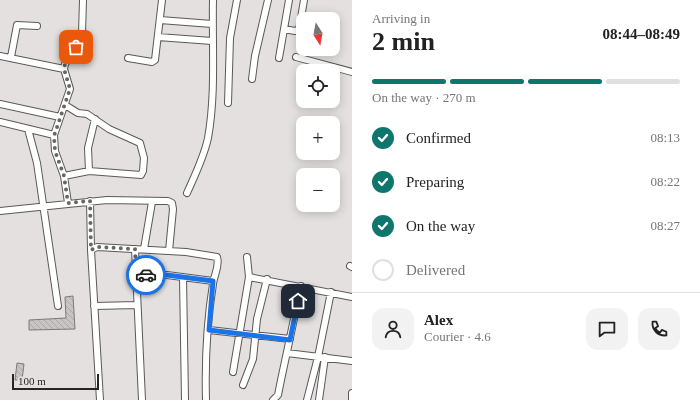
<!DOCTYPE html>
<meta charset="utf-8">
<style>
body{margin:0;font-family:"Times New Roman",serif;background:#f2f2f2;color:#222;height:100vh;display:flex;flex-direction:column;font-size:15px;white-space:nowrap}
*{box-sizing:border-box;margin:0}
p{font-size:13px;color:#767676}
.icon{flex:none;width:22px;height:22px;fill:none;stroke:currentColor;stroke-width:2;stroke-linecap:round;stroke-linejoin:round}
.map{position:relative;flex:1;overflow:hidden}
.panel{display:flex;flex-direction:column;background:#fff;width:348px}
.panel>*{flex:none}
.needle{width:26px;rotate:169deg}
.fabs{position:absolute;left:296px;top:12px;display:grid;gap:8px}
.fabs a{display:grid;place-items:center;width:44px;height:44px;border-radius:8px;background:#fff;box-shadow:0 2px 10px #0003;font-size:20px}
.scale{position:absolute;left:12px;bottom:10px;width:87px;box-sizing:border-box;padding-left:4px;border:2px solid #272525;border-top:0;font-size:11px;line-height:14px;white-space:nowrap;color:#272525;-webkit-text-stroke:3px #e4e0e0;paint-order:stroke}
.pin{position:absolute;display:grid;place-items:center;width:34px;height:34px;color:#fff;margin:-17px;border-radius:8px;box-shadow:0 2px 6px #0006}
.courier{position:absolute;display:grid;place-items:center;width:40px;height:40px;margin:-20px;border:3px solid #1a73e8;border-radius:50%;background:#fff;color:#222;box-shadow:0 1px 5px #0007}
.headline em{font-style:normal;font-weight:800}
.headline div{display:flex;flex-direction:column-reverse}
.headline{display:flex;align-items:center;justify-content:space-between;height:68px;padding:0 20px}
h1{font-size:26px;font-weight:800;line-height:30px}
.bar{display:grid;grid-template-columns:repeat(4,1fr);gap:6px 4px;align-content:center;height:48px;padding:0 20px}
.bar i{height:5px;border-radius:3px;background:#e0e0e0}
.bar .selected{background:#0f766e}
.bar p{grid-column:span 4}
.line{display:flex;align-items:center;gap:10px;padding:0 20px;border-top:1px solid #e0e0e0}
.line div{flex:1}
.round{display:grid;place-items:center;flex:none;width:42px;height:42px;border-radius:12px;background:#f2f2f2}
ol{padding:0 20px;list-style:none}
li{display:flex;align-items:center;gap:12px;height:44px}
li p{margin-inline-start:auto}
li .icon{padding:4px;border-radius:50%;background:#0f766e;color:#fff;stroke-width:4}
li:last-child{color:#767676}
li i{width:22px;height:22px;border:2px solid #e0e0e0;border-radius:50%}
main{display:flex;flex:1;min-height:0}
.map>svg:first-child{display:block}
.building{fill:url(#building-back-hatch);stroke:#7d7979}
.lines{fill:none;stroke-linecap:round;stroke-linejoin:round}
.street-casing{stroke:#5b5858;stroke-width:8}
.street{stroke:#fff;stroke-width:6}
.done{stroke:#696666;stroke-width:4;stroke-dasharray:0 7.2}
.route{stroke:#1a73e8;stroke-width:5}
</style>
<main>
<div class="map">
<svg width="352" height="400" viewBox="0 0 352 400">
<defs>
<pattern id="building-back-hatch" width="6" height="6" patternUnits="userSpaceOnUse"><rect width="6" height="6" fill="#c8c4c4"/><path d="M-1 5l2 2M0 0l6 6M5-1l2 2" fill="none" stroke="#aca8a8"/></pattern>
</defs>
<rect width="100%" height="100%" fill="#e4e0e0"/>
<!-- building -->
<path class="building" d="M73 296 75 329 29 330V320L66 318 65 297Z
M17 363 24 364 22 380H15Z"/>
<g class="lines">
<!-- street casing -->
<g class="street-casing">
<path id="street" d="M160 20 212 24
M284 29 295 31 299 30 304 0
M158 37 212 41
M0 56 64 69
M11 57 17 25 37 26
M296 57 352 72
M128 58 152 62 155 60 162 0
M279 58 289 0
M252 79 255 56 268 0
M228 103 230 38 237 0
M0 104 60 117
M0 122 54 135
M28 129 37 163 58 306
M89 171 88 148 95 119
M64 176 89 171 141 175 143 171 144 158 140 143 109 129 87 114 78 113 65 105
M187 193C195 175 204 157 208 138 216 94 212 45 213 0
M90 201 91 250
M68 203 64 176 55 151 54 135 70 89 64 69 65 64 76 47 82 33 83 0
M0 211 107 200 168 201 172 203 173 209 169 251
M135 249 142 400
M144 249 152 202
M350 266 352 267
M136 274 167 275 213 281
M183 277 185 400
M249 277 352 297
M94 306 137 305
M209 330 290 339
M287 353 352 361
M233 372 249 277 247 257
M243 385 253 359 257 319 267 279
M100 400 91 250 97 247 186 252 217 257C220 266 214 275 213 284 207 321 205 362 206 400
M273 400 278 395 281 380 301 286
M307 400 318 357 331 292
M319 400 325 357
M352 400V393"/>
</g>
<!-- street -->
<use href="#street" class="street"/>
</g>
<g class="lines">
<!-- done -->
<path class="done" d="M76 47 65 64 64 69 70 89 54 136 55 151 64 176 68 203 90 201 91 250 97 247 135 249 136 274 146 275"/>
<!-- route -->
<path class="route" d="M146 275H167L213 281 209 330 290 340 298 301"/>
</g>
</svg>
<div class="fabs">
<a><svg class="needle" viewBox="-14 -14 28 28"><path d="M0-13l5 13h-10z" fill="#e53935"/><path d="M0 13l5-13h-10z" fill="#767676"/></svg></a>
<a><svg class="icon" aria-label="locate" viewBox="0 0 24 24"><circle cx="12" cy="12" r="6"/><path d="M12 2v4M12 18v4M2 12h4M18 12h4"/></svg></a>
<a>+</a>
<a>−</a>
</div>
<div class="scale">100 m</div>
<div class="pin" style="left:76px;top:47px;background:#ea580c"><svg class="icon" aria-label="bag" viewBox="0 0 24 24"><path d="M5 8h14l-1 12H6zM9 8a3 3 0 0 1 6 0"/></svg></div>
<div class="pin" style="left:298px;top:301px;background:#1f2937"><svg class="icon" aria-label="home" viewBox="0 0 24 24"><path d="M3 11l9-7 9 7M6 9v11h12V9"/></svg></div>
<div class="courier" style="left:146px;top:275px"><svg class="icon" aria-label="car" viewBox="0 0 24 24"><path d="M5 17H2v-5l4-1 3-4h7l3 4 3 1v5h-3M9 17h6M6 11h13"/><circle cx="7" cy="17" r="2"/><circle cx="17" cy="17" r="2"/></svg></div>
</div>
<section class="panel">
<div class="headline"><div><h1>2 min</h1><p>Arriving in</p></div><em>08:44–08:49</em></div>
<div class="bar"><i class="selected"></i><i class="selected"></i><i class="selected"></i><i></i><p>On the way · 270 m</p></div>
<ol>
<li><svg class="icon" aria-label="check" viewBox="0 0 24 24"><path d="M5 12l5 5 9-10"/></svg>Confirmed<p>08:13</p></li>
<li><svg class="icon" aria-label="check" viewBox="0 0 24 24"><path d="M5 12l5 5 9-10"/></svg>Preparing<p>08:22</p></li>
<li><svg class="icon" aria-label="check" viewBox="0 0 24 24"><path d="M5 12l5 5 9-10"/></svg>On the way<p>08:27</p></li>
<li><i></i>Delivered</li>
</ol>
<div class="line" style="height:72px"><a class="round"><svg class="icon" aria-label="person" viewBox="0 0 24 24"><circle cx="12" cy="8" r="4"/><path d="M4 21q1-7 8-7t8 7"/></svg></a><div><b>Alex</b><p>Courier · 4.6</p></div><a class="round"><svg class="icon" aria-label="chat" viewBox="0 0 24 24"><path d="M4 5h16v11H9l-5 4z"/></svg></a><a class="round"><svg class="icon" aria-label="phone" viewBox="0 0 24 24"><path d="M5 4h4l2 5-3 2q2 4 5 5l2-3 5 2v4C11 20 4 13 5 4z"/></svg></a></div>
</section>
</main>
